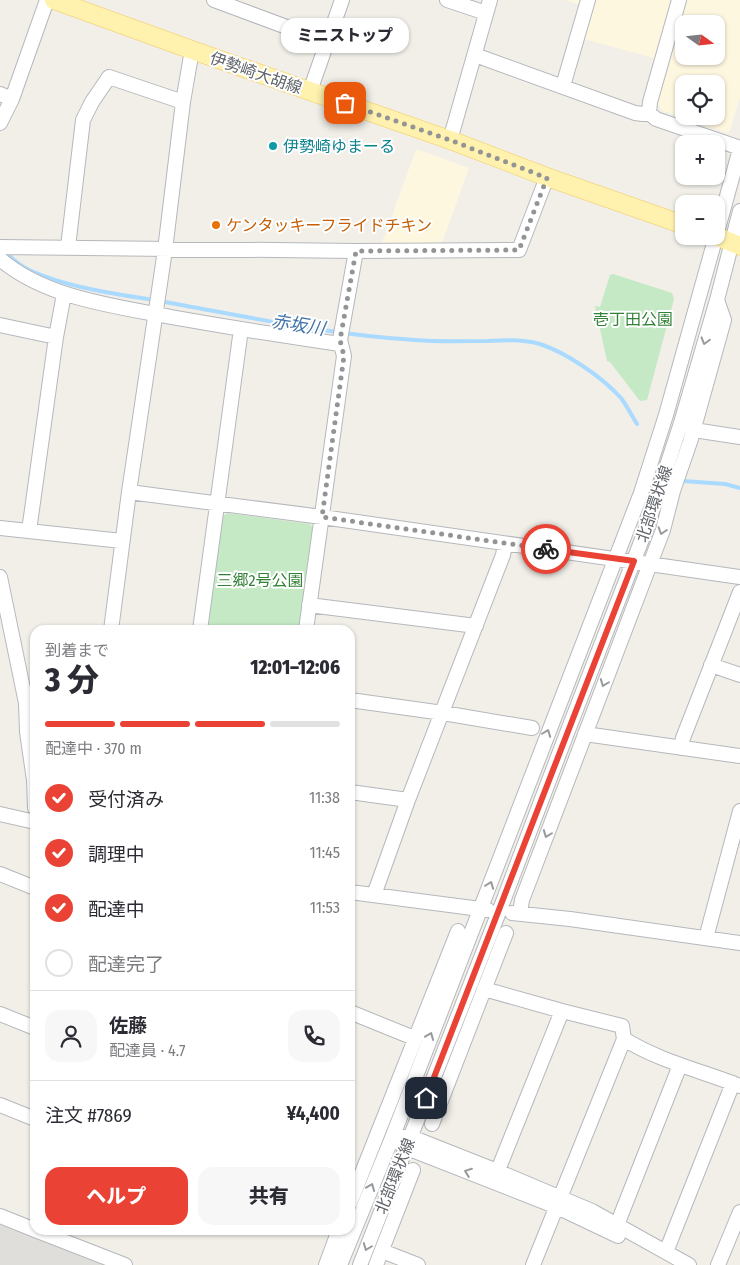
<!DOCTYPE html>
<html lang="ja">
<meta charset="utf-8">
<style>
body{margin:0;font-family:"Fira Sans Condensed","Noto Sans JP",sans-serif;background:#f7f7f7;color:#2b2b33;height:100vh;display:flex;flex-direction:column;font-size:19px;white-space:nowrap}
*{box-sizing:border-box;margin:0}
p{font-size:16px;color:#7c7c81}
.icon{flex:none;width:28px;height:28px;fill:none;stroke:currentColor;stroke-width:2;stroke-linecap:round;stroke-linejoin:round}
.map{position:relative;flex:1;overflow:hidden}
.details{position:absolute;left:30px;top:625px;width:325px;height:610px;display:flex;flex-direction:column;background:#fff;border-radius:15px;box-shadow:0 1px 4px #0004}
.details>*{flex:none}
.needle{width:32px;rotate:105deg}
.tools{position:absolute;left:675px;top:15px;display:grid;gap:10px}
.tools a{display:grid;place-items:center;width:50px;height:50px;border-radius:10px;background:#fff;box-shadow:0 1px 4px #0004;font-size:25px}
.pin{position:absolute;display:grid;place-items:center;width:42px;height:42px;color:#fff;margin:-21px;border-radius:10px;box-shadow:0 2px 8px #0006}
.courier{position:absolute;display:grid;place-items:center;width:50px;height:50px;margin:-25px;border:4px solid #ea4335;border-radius:50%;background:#fff;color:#222;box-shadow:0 1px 6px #0007}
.bubble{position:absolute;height:35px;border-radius:15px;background:#fff;box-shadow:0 1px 4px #0004;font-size:16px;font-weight:800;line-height:35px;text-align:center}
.overview em{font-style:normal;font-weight:800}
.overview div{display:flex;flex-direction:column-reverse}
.overview{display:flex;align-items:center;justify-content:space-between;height:85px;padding:0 15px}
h1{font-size:32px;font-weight:800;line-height:38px}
.bar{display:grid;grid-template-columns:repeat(4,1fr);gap:8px 5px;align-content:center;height:60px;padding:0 15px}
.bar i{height:6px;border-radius:4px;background:#e1e1e2}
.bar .selected{background:#ea4335}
.bar p{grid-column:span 4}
.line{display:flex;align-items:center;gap:12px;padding:0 15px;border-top:1px solid #e1e1e2}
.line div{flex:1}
.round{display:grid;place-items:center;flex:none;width:52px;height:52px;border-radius:15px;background:#f7f7f7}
ol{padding:0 15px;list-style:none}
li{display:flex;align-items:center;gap:15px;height:55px}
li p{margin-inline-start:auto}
li .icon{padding:5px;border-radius:50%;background:#ea4335;color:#fff;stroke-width:4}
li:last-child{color:#7c7c81}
li i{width:28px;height:28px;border:2px solid #e1e1e2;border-radius:50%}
.action{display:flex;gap:10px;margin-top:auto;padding:10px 15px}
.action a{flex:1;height:58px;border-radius:15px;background:#ea4335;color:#fff;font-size:20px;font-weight:800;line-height:58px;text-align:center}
.action a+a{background:#f7f7f7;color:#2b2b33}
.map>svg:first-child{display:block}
.commercial{fill:#fef7e0;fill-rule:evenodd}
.industrial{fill:#e0deda}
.green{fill:#c5e8c5}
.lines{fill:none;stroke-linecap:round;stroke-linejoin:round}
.stream{stroke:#aadaff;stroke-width:4}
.minor-casing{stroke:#b5b8bc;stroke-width:16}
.major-casing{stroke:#f2c960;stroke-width:19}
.minor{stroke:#fff;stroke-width:14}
.major{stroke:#fff2af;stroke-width:18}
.oneway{stroke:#979a9d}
.done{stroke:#929495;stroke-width:5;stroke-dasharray:0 9}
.route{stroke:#ea4335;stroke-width:6}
.culture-dot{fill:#0f9aa8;stroke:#fff;stroke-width:2}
.food-dot{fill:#e8710a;stroke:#fff;stroke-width:2}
.labels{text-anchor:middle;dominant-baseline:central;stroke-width:4;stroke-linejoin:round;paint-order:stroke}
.street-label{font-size:16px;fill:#5f6368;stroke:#fff}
.culture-label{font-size:16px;fill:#0d838f;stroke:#fff;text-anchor:start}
.food-label{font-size:16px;fill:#c56008;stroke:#fff;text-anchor:start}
.park-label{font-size:16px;fill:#348238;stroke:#fff}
.water-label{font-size:18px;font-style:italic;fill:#4174aa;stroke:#fff}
</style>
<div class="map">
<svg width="740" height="1265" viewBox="0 0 740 1265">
<rect width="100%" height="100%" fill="#f1efe8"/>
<!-- commercial -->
<path class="commercial" d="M565 0H740V97L730 131 727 133 661 110 658 103 669 62 572 36 581 5ZM684 24H716V56H684ZM684 84H716V116H684Z
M416 149 469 168 442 243 382 244Z"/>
<!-- industrial -->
<path class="industrial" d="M0 1222 109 1265H0Z"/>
<!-- green -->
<path class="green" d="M613 274 672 293 674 299 647 400 640 401 610 362 607 361 595 306 600 307 610 275Z
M227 513 310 524 315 530 301 630H206L222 517Z"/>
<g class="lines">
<!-- stream -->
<path class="stream" d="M5 251C12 259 19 265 29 270 71 289 119 294 165 302 248 317 331 335 415 340 439 342 463 341 487 341 504 340 523 339 540 344 567 353 602 377 621 398 627 406 632 416 637 424
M683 481 725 484 740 488"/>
<!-- minor casing -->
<g class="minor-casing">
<path id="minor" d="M214 0 327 42
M447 0 486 13
M679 0 650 102 649 113 656 119 740 148
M475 55 635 113 643 114 649 113
M563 86 588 0
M310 91 342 0
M0 94 12 99
M0 123 12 99 47 0
M450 140 490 0
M716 236 740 149
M0 247 356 251 519 250 547 177
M68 247 83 120 92 102 109 77 183 102
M0 259C45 298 115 306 171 317 227 327 284 336 340 344
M0 325 56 337
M694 430 740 437
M129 492 322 517 740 577
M0 528 122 541
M29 531 56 337 64 294
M0 577 26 703 27 732 34 780 35 808
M309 605 476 626
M111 630 129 492 165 250 183 102 192 50
M200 630 241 329
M306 630 344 356 340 340 356 251
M711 665 740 675
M350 700 443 713 532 728
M585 734 740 756
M681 748 683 738 740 592
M350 792 408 800
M0 814 35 822
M0 874 35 888
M350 892 488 910
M374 895 408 800 503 555 505 544
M512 913 570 919 740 943
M520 913 522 900 663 530 673 491 690 442 724 320 717 300
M706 938 740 811
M484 989 562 1011 622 1026 624 1039 533 1265
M350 1012 414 1038
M0 1014 35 1028
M624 1039C659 1061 702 1071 740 1086
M0 1105 35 1119
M432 1124 506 933
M402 1137H411L497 1171 592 1211 689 1265
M401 1144 407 1148 557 1207 618 1236
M494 1180 562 1011
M350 1203 458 931
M0 1216 35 1230
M617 1225 680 1065
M35 1230 125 1265
M382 1251 418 1265
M666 1252 733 1083
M326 1265 339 1230
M340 1265 392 1138 641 493 666 415 716 236
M360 1265 499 912 567 733 646 529 681 423 717 300 740 211
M376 1265 413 1170
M718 1265 740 1212"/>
</g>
<!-- major casing -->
<g class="major-casing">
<path id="major" d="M54 0 192 50 450 140 547 177 684 225
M716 236 740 246"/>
</g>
<!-- minor -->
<use href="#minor" class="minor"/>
<!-- major -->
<use href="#major" class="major"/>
</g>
<!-- one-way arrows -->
<defs><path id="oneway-chevron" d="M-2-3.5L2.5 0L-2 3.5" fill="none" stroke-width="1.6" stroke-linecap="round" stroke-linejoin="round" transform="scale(1.25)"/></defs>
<g class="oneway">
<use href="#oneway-chevron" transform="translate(705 341) rotate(106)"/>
<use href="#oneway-chevron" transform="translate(662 531) rotate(108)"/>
<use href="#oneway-chevron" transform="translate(604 683) rotate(111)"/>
<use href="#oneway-chevron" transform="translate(547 733) rotate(-69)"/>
<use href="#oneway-chevron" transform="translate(547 834) rotate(111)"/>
<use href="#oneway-chevron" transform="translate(490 885) rotate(-69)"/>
<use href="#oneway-chevron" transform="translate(430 1036) rotate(-68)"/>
<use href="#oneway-chevron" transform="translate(468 1172) rotate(-159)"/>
<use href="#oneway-chevron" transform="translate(371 1187) rotate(-68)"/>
<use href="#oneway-chevron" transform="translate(367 1247) rotate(111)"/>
</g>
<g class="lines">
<!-- done -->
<path class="done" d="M345 103 450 140 547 178 519 250 356 251 340 340 344 356 322 517 546 549"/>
<!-- route -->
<path class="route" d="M426 1098C497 919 563 740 634 561L546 549"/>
</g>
<!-- markers -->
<circle class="culture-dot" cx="273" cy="146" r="5"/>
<circle class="food-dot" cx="216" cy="225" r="5"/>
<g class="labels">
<!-- street labels -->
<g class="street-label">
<text transform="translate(256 73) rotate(19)">伊勢崎大胡線</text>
<text transform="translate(654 504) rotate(-71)">北部環状線</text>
<text transform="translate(395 1176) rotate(-68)">北部環状線</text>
</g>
<!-- culture labels -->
<g class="culture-label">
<text x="283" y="146">伊勢崎ゆまーる</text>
</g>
<!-- food labels -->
<g class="food-label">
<text x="226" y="225">ケンタッキーフライドチキン</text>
</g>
<!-- park labels -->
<g class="park-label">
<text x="633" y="319">壱丁田公園</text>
<text x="260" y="580">三郷2号公園</text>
</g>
<!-- water labels -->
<g class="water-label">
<text transform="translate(298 325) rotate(9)">赤坂川</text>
</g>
</g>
</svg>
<div class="tools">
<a><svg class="needle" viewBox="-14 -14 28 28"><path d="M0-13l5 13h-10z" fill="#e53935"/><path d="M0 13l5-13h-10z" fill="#7c7c81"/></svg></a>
<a><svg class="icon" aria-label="locate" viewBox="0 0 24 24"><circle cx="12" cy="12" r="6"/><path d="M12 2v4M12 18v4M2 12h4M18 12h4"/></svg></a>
<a>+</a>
<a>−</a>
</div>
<div class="pin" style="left:345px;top:103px;background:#ea580c"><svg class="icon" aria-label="bag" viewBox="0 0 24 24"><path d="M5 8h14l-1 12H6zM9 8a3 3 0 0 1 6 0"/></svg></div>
<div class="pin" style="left:426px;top:1098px;background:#1f2937"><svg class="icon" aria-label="home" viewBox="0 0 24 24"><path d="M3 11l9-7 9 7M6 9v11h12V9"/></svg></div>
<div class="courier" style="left:546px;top:549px"><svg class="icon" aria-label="bike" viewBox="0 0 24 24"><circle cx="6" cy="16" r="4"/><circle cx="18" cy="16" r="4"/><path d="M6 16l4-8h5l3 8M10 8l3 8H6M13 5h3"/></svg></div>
<div class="bubble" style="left:281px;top:18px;width:128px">ミニストップ</div>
<section class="details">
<div class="overview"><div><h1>3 分</h1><p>到着まで</p></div><em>12:01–12:06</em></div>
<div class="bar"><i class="selected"></i><i class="selected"></i><i class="selected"></i><i></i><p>配達中 · 370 m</p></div>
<ol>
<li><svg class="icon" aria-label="check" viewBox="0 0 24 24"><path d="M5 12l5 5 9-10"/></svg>受付済み<p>11:38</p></li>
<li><svg class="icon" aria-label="check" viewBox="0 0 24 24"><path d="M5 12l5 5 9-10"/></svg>調理中<p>11:45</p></li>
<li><svg class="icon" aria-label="check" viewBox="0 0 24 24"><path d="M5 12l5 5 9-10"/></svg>配達中<p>11:53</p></li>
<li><i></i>配達完了</li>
</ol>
<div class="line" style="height:90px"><a class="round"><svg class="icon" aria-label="person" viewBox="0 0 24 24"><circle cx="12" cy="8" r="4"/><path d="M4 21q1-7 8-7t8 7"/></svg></a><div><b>佐藤</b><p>配達員 · 4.7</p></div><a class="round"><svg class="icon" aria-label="phone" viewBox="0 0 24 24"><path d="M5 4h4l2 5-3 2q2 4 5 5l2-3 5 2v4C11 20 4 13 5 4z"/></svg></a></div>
<div class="line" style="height:65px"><div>注文 #7869</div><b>¥4,400</b></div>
<div class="action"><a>ヘルプ</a><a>共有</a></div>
</section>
</div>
